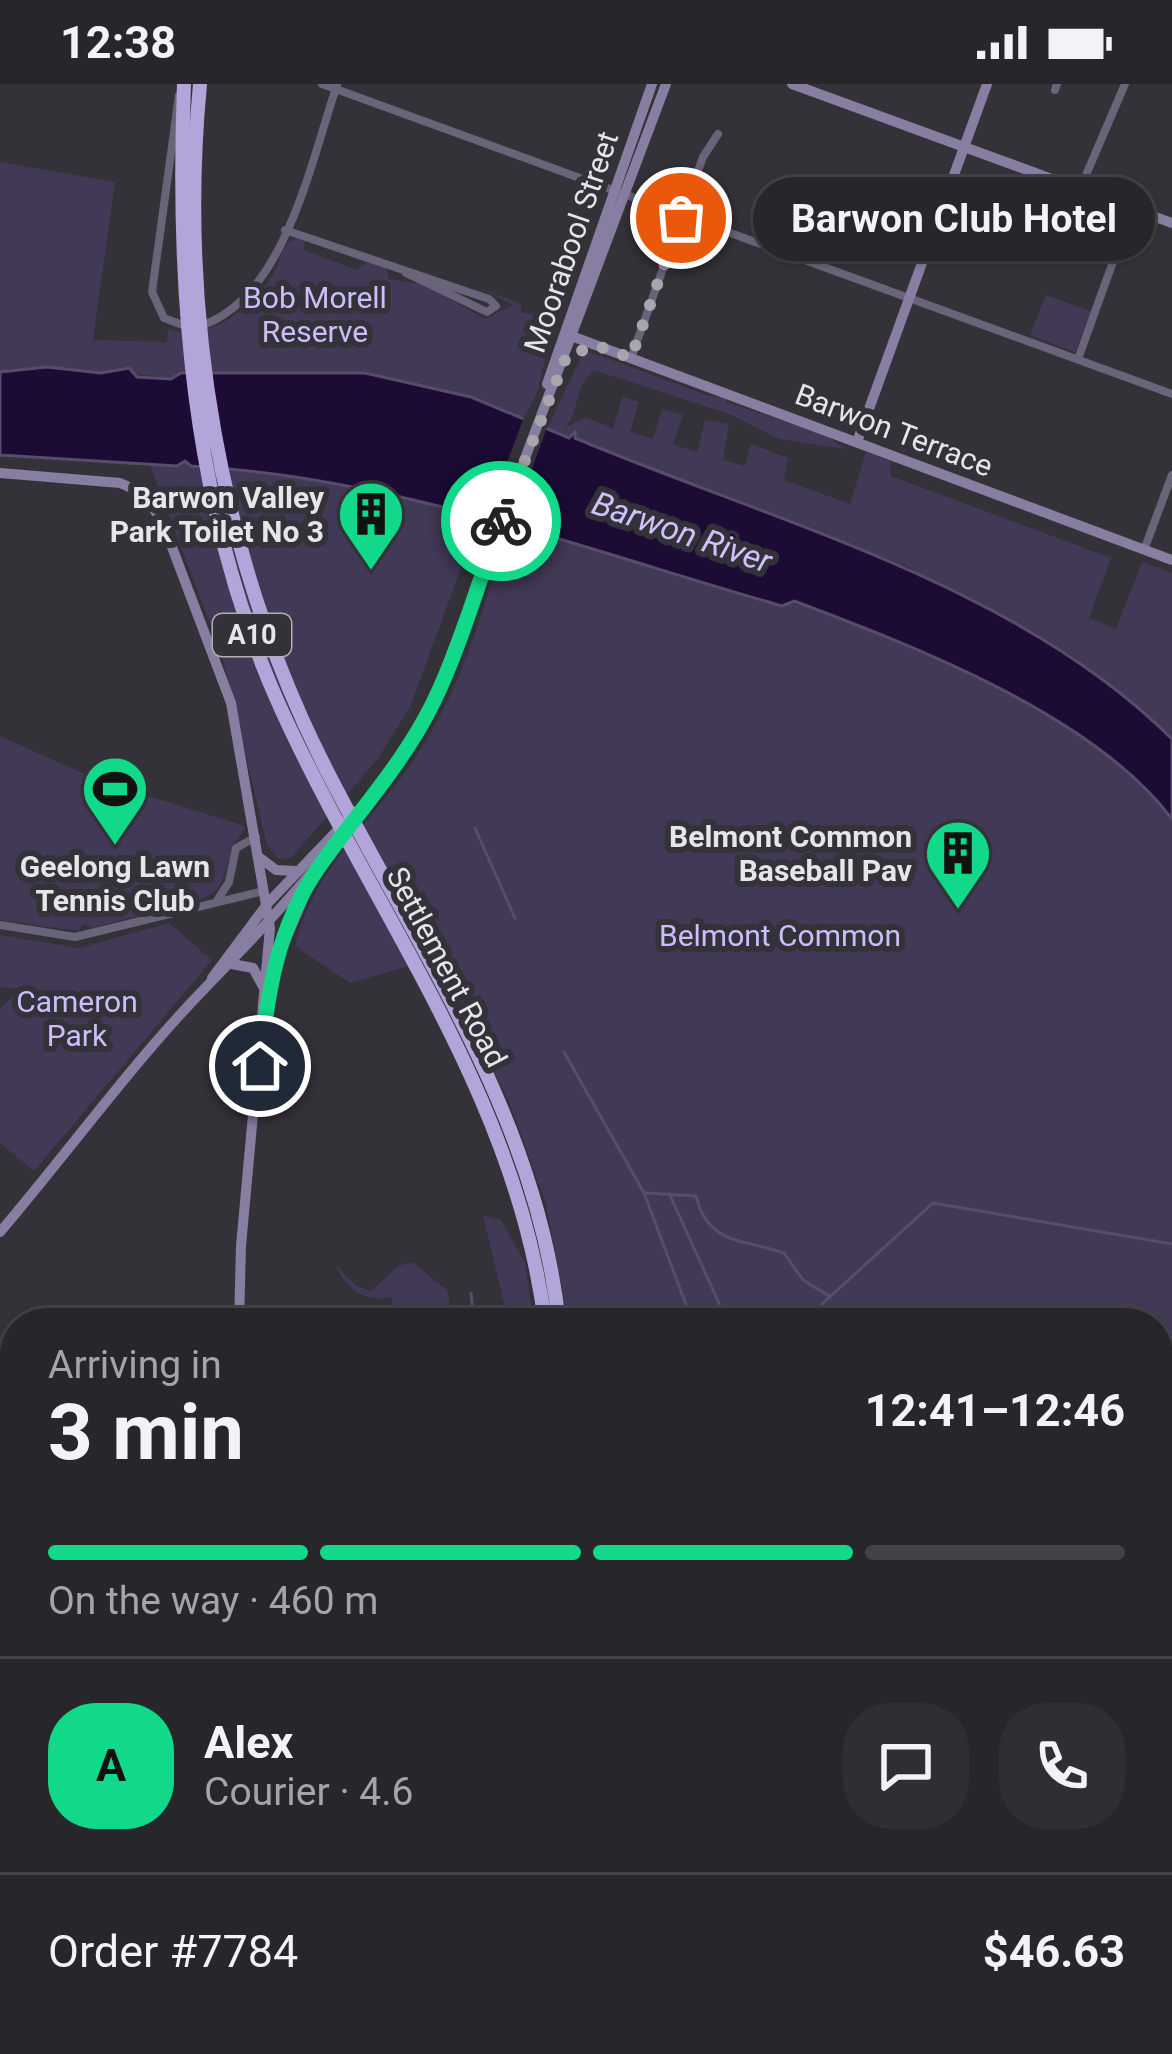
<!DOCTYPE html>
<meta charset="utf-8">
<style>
body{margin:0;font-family:Roboto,sans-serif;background:#2f2e33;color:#f1f3f6;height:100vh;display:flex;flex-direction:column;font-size:45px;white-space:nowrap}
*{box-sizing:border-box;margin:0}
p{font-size:39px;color:#a4a5a9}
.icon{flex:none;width:66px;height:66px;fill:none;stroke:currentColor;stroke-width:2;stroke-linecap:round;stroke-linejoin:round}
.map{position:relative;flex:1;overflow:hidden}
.sheet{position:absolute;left:0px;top:1224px;width:1173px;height:747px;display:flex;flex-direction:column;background:#27262b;border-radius:48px 48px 0 0;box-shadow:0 3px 9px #0004,0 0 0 3px #434347}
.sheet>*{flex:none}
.pin{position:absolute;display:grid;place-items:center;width:102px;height:102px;color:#fff;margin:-51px;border:6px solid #fff;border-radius:50%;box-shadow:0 3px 12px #0007}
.courier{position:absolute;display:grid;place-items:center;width:120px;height:120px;margin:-60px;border:9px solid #12d98a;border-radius:50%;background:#fff;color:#222;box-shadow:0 3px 15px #0007}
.bubble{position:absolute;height:84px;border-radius:42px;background:#27262b;box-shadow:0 3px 9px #0004,0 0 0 3px #434347;font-size:39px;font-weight:700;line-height:84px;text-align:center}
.headline em{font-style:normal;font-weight:700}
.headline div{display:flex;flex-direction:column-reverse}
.headline{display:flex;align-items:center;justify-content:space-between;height:204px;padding:0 48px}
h1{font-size:78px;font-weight:700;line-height:90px}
.bar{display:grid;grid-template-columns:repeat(4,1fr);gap:18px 12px;align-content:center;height:144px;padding:0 48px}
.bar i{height:15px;border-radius:9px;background:#434347}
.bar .current{background:#12d98a}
.bar p{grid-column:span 4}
.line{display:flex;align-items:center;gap:30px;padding:0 48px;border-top:3px solid #434347}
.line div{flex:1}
.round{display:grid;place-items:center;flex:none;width:126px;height:126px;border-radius:48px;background:#2f2e33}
.status{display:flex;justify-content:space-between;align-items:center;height:84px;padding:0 60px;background:#27262b;direction:ltr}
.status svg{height:33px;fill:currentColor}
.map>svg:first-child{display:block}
.green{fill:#413956}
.water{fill:#1b0b35;stroke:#584c6b;stroke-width:3}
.pier{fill:#343239}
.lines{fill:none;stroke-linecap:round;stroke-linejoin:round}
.stream{stroke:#584c6b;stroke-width:3}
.street{stroke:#69647a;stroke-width:8}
.secondary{stroke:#877ea1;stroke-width:10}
.primary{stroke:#9d92bf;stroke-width:12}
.highway{stroke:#b2a5da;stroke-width:14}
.done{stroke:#a8a6ac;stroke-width:12;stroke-dasharray:0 21.6}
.route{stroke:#12d98a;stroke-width:15}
.labels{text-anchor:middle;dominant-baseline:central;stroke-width:12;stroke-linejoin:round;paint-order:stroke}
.shield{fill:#343239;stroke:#b1afb5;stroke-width:3}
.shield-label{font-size:27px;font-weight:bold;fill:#e6e5ea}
.street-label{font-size:30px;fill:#e6e5ea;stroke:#343239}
.park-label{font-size:30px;fill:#cdbefb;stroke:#343239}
.poi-label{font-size:30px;font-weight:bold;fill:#e6e5ea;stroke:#343239;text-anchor:end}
.water-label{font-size:33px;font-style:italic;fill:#d0c1fe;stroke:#343239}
</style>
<div class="status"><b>12:38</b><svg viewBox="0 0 49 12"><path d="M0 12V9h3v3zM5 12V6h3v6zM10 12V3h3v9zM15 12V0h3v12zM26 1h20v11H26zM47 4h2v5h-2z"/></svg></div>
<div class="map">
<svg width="1172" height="1970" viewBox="0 0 1172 1970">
<rect width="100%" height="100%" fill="#343239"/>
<!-- green -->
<path class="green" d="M0 78 115 98 93 256 167 258 168 245C208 260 251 224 272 192 281 178 280 160 297 154L305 157 304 166 357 186 371 175 386 179 389 195 426 201 485 235 513 221 482 205 521 220V228L554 235 538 306 523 336 471 313 365 289H181L172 295 132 289 95 293 0 288Z
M1046 211 1090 227 1096 215 1075 268 1030 251Z
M590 268 709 312 725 313 726 318 824 350 845 365 779 355 732 331 594 286C574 302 579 330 565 344L586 333 613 345 622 313 639 318 630 348 653 355 662 325 683 331 673 361 697 368 705 336 729 340 723 376 745 382 751 360 788 374 784 396 850 420 866 368 890 377 891 392 1111 474 1089 534 1116 545 1142 478 1172 489V655L1073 572 904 481 547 345 583 269Z
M186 377 191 382C396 394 587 466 782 522L794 517C913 561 1094 632 1172 735V1970H549L543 1956H1158V1239H569L546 1120 510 1020 437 874 350 899 295 862C312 790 366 743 408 684 451 624 474 558 494 489L463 479 410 623 377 676 290 775 278 774 267 761 222 571 150 381Z
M0 652 100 697 245 742C242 753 234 755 231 767 219 813 219 810 173 823L164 819V825L93 844 83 840 79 847 0 836Z
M169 839 212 876 34 1087 0 1059V926L18 905 0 903V851L79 864Z
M483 1132 501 1136 525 1179 534 1239H509Z
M412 1178 447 1206 454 1239H394L392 1213C366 1220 345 1204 335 1180L356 1202 371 1207 398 1182Z"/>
<!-- water -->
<path class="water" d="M47 283 101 289 129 284 137 293 171 295 181 289H365L471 313 569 354 575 348V354C774 438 1017 500 1172 655V735C1094 631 914 562 794 517L782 522C587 466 396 394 191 382L185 377 177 382 0 371V288Z"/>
<!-- pier -->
<path class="pier" d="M525 330 549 338 510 445 485 439Z"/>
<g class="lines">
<!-- stream -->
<path class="stream" d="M475 744 515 834
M564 968 644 1109 693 1239
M646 1109 696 1112C708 1162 745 1155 784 1169L803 1196 829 1212
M669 1109 728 1239
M471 1209 474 1239
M801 1239 933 1119 1172 1160"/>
<!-- street -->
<path class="street" d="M322 0 1172 310
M1055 6 1057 0
M179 11 152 208 164 234 188 243
M1080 105 1125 0
M285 146 489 215 496 222 487 228 406 189
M203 241C285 212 311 77 337 1
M631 274 703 73 718 50
M1078 275 1132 125
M1144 466 1172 391
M218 815 229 798 236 764 256 753
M0 841 75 853 264 807
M0 1658 15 1660
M0 1908 15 1910
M302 1956 410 1970
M76 1970 78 1956
M426 1970 427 1956"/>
<!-- secondary -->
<path class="secondary" d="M792 0 1172 139
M574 253 1172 476
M547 300 652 0
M857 358 987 0
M0 389 120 399 145 410 164 442 231 619 270 844 241 1162 239 1239
M260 774 276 786 295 787
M232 880 253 884 265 906
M274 883 309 801
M212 894 268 819 356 727
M0 1148C69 1067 133 978 207 902 294 813 372 725 434 616L666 0
M0 1369 15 1372"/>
<!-- primary -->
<path class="primary" d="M478 1956 490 1970
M501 1956 512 1970"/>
<!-- highway -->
<path class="highway" d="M184 0C176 208 192 423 277 616 370 825 516 1006 545 1239
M200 0C178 231 220 474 324 681 416 863 537 1031 559 1239
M443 1970 446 1956
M463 1970 466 1956"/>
</g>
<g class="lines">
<!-- done -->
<path class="done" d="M501 437 567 271 598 262 631 274 681 134"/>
<!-- route -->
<path class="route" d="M260 982C267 910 277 843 319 783 358 728 404 679 434 617 461 561 479 496 501 437"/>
</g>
<!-- icons -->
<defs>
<g id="building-pin" transform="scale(3.45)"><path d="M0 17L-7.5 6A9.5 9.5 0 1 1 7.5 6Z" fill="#12d98a" stroke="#343239"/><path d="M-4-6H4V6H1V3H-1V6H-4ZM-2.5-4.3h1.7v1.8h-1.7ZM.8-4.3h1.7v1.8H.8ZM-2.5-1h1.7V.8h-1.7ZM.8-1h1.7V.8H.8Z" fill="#111"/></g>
<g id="stadium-pin" transform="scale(3.45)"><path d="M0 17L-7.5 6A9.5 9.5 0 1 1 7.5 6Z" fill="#12d98a" stroke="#343239"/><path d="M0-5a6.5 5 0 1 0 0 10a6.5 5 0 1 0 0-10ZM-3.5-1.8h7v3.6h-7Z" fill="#111"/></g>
</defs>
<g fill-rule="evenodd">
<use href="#building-pin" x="371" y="430"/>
<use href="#stadium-pin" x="115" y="705"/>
<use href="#building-pin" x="958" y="769"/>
</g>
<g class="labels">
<!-- shield labels -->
<rect class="shield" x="213" y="530" width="78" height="42" rx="9"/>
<g class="shield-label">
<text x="252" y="551">A10</text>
</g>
<!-- street labels -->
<g class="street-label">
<text transform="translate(571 158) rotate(-71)">Moorabool Street</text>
<text transform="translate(894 346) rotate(21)">Barwon Terrace</text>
<text transform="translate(447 883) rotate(62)">Settlement Road</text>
</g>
<!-- park labels -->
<g class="park-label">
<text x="315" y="213">Bob Morell<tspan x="315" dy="34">Reserve</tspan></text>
<text x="780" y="851">Belmont Common</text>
<text x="77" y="917">Cameron<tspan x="77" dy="34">Park</tspan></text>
</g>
<!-- poi labels -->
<g class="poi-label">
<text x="324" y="413">Barwon Valley<tspan x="324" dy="34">Park Toilet No 3</tspan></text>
<text x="912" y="752">Belmont Common<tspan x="912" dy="34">Baseball Pav</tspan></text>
<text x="115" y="782" text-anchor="middle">Geelong Lawn<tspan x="115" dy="34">Tennis Club</tspan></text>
</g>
<!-- water labels -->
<g class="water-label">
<text transform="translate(682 448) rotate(19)">Barwon River</text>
</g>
</g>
</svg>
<div class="pin" style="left:681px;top:134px;background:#ea580c"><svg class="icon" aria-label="bag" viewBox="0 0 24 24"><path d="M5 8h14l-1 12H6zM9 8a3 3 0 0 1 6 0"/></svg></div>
<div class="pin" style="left:260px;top:982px;background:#1f2937"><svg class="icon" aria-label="home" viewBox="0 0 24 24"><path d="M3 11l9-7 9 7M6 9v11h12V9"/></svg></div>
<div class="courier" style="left:501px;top:437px"><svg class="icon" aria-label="bike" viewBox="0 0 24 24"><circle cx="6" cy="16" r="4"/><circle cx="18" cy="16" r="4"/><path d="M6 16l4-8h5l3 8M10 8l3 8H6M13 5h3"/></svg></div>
<div class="bubble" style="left:753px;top:93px;width:402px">Barwon Club Hotel</div>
<section class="sheet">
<div class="headline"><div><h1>3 min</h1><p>Arriving in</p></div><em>12:41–12:46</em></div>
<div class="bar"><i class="current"></i><i class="current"></i><i class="current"></i><i></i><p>On the way · 460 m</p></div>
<div class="line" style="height:216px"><b class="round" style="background:#12d98a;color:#111">A</b><div><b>Alex</b><p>Courier · 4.6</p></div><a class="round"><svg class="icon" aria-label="chat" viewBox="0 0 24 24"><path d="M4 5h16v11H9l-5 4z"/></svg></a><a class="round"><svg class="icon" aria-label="phone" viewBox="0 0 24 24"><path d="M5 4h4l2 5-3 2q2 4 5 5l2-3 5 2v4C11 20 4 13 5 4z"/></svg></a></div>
<div class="line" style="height:156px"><div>Order #7784</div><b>$46.63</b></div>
</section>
</div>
